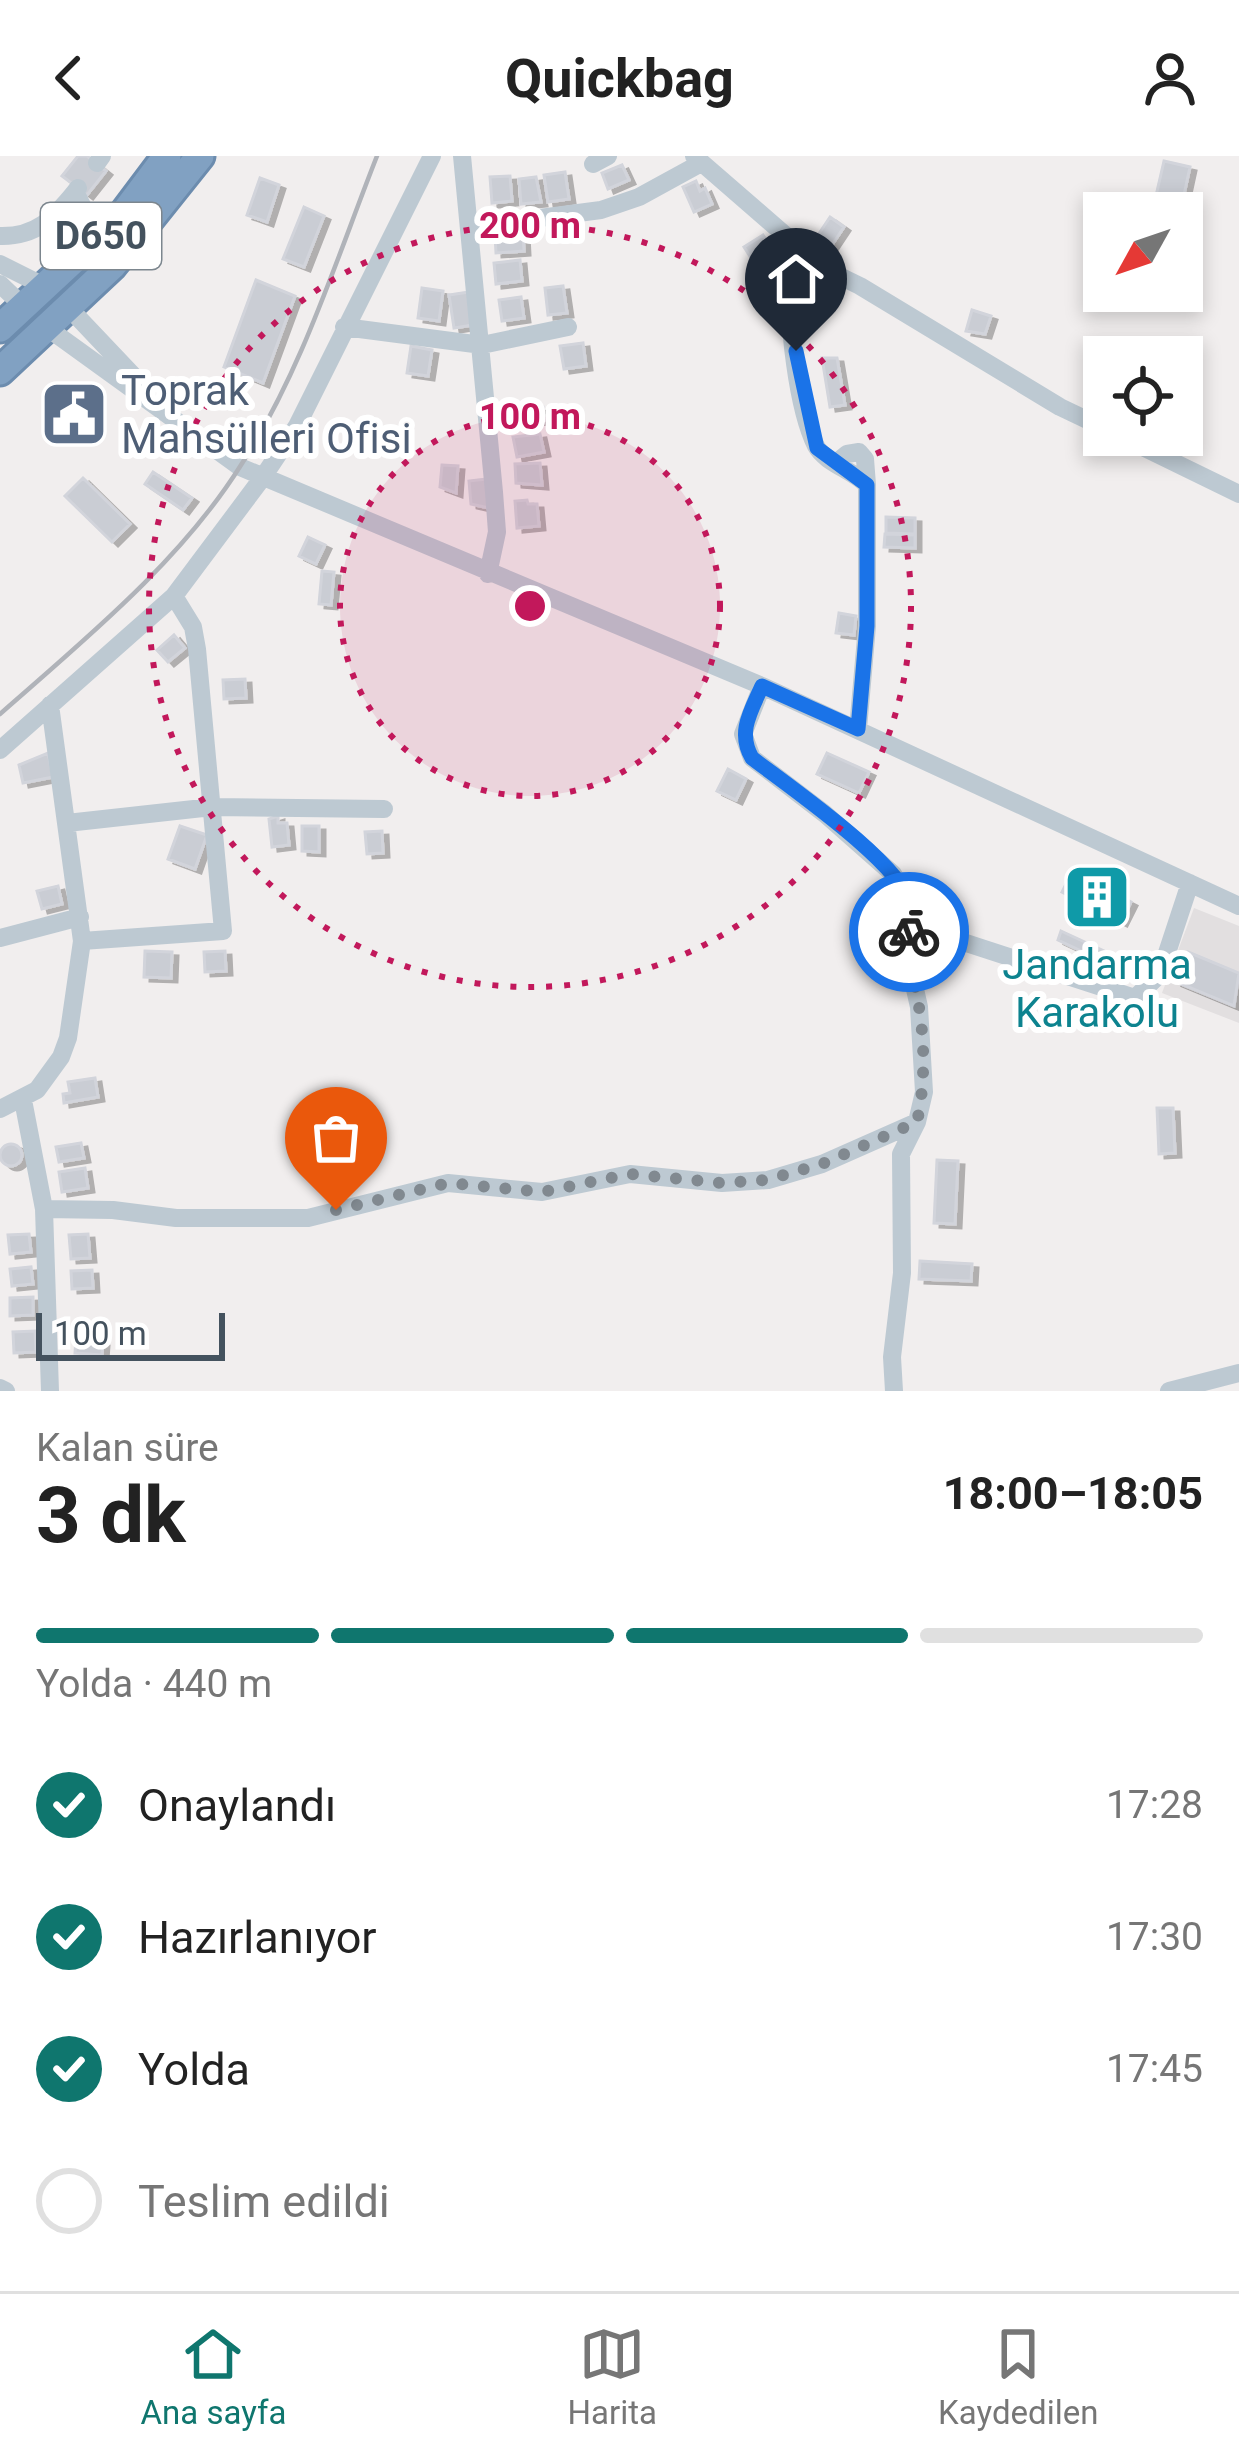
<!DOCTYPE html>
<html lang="tr">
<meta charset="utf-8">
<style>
body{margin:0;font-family:Roboto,sans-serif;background:#f6f6f6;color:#222;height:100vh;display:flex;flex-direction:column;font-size:45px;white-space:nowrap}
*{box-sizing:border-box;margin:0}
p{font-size:39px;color:#767676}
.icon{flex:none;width:66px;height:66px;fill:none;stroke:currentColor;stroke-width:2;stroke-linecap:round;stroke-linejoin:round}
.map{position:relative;height:1235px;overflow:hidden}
.panel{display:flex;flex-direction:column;background:#fff;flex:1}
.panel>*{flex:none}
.needle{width:78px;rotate:230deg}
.fabs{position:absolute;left:1083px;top:36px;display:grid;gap:24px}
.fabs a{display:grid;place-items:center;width:120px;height:120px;border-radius:0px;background:#fff;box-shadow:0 6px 18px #0003;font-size:60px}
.scale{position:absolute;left:36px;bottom:30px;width:189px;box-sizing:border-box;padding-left:12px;border:6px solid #44525e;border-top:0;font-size:33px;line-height:42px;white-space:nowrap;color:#44525e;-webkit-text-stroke:9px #fff;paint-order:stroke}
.pin{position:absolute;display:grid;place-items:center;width:102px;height:102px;color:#fff;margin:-123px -51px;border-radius:50% 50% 50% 0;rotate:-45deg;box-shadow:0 0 12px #0007}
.pin .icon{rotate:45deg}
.courier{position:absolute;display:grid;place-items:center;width:120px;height:120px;margin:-60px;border:9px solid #1a73e8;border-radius:50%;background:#fff;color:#222;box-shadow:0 3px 15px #0007}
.overview em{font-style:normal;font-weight:700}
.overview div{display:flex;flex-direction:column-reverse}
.overview{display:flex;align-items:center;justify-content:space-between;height:204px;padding:0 36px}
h1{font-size:78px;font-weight:700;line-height:90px}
.bar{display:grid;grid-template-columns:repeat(4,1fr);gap:18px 12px;align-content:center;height:144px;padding:0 36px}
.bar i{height:15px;border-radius:9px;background:#e0e0e0}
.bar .on{background:#0f766e}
.bar p{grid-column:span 4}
ol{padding:0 36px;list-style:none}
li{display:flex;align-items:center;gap:36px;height:132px}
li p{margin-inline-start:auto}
li .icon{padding:12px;border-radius:50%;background:#0f766e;color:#fff;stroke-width:4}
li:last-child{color:#767676}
li i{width:66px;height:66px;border:6px solid #e0e0e0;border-radius:50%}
header{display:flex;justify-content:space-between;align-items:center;height:156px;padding:0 36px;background:#fff;font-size:54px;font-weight:700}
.dock{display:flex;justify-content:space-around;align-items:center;height:168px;border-top:3px solid #e0e0e0;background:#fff;font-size:33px;color:#767676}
.dock a{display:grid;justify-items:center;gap:6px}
.dock .on{color:#0f766e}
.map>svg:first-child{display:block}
.education{fill:#e2dfe0}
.building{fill:#cacdd4;stroke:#d2d4db;stroke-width:3;filter:url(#shadow)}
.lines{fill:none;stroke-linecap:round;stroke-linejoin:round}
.highway-casing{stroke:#6c8cae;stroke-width:33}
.minor{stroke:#bdc9d2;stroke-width:18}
.highway{stroke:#81a1c2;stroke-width:27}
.rail{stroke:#b0b3b9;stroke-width:4.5}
.done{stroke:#818990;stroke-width:12;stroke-dasharray:0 21.6}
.route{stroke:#1a73e8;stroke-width:15}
.ring{fill:none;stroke:#c2185b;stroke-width:6;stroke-dasharray:6 12}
.labels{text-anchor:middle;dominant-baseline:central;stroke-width:12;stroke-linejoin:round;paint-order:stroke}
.shield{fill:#fff;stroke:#7c868e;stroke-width:3}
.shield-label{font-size:39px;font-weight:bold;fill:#44525e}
.service-label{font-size:42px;fill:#4e5e75;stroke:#fff;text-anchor:start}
.culture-label{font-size:42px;fill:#0d838f;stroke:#fff}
.centre{fill:#c2185b;stroke:#fff;stroke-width:6}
.ring-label{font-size:36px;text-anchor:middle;font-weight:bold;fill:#c2185b;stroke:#fff;stroke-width:12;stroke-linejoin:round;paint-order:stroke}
</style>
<header><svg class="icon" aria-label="back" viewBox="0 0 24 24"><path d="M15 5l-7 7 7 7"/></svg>Quickbag<svg class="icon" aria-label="person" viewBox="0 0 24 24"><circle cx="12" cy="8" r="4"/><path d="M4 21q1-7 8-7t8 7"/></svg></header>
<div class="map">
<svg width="1239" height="1235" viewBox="0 0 1239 1235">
<defs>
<filter id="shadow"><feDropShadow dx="6" dy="4" stdDeviation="0" flood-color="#0004"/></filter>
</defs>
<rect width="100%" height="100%" fill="#f1eeee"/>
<!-- education -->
<path class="education" d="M1194 752 1239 770V867L1162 837Z"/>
<!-- building -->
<path class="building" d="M78 0H87L106 15 87 39 62 20Z
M1164 5 1190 11 1180 57H1152Z
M622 9 629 24 608 33 602 17Z
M565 16 569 43 548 46 544 19Z
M510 20 512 45 492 47 490 21Z
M536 21 541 46 521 48 519 23Z
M260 22 279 29 267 66 247 59Z
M696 25 700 35 705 32 712 48 694 56 683 31Z
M304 51 324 60 304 111 283 103Z
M830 61 844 71 830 92 816 82Z
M523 76 524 95 496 97 495 78Z
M763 79 771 91 762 98 768 107 758 113 744 91Z
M520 104 522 125 496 128 494 107Z
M256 124 295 140 263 227 224 211Z
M563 130 567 157 548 159 545 132Z
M422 132 443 135 439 165 418 162Z
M469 136 473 169 454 172 449 139Z
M521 141 524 162 502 165 499 144Z
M972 154 991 160 985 178 966 175Z
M583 187 586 210 564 213 560 190Z
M411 190 432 194 428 220 407 217Z
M822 202H837L845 249 830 251Z
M85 238 96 250 66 283 52 266Z
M543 251 544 264 515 266 514 253Z
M540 278 544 296 517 301 513 281Z
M540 307 542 329 516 327 515 308Z
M442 309 458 310 456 337 440 331Z
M153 316 192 342 183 354 145 328Z
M83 322 130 368 112 386 65 340Z
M487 323 489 352 471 348 469 325Z
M527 344 528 348H537L539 370 517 372 515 345Z
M886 361 915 362V378L886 377Z
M885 378 915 379V392L884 391Z
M308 381 325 389 316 408 299 400Z
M322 415 334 416 331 449 319 448Z
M839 457 856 460 854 479 836 477Z
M174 479 185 492 168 506 157 494Z
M245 523 246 542 224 543 223 524Z
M48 597 53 621 23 627 19 609Z
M827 597 869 616 859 637 817 618Z
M728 613 746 623 736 644 717 635Z
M278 660V667H287L289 689 272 691 269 663Z
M180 670 207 679 195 713 168 703Z
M302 670H319V696L302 695Z
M382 675 383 697 367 698 365 676Z
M1072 716 1131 746 1121 766 1062 736Z
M58 730 62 748 42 753 37 735Z
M1061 775 1117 801 1113 810 1058 784Z
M145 795 172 796 171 822 144 821Z
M225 795 226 815 205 816 204 796Z
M1188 796 1239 817 1234 850 1176 826Z
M95 922 98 941 64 947 63 938 70 937 68 926Z
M1157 952H1173L1175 997 1159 998Z
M81 987 84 1002 59 1006 56 991Z
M0 999a11 11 0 1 1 22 0a11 11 0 1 1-22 0Z
M937 1004 958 1005 955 1068 934 1067Z
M85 1012 88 1032 62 1036 59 1016Z
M29 1078 31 1096 10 1098 8 1079Z
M88 1078 90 1102 71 1103 69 1079Z
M920 1105 972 1108 971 1125 919 1123Z
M31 1111 33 1128 12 1130 10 1113Z
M92 1114 93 1132 72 1133 71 1115Z
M33 1141V1159L10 1160V1142Z
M35 1175 36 1196 14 1197 13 1176Z
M76 1182 103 1186 102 1199 75 1197Z"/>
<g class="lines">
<!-- highway casing -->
<g class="highway-casing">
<path id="highway" d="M0 172 125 56 167 0
M0 215 112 110 200 0"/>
</g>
<!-- minor -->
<path class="minor" d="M462 0 494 336 497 376 488 418
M694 0 823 112 860 130 1060 251 1104 272
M97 7 102 0
M593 8 608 0
M78 32 75 36 99 82
M470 71 601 54 639 41 701 7
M0 80C36 81 54 62 75 36
M803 97C798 105 793 113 792 122 786 162 798 254 816 290 826 308 853 314 867 329V470L858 573
M0 108 46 131
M0 128 24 151
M70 153 143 230
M344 171 482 189 568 171
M49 173 240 311 762 530 1239 750
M1118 279 1239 338
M836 307 847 298 859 296 865 303 867 329
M762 530 743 578 752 602 825 658 893 718 910 747 957 784 1135 842 1160 818 1190 727
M0 594 174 440 263 321 297 270 432 0
M67 667 212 651 384 653
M0 782 80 761
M82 785 223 775 197 493 193 471 174 440
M23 944 44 1053 50 1235
M0 953 37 934 61 901 68 882 82 785 50 549
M44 1053 113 1054 176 1062H308L448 1027 542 1036 630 1018 722 1027 768 1024 822 1008 917 966
M0 1232 6 1235
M894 1235 892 1201 902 1117 901 998 917 966 924 936 919 851 908 802 910 747
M1169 1235 1239 1217"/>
<!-- highway -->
<use href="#highway" class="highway"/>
<!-- rail -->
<path class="rail" d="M0 558C84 484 181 405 241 309 302 215 336 104 377 0"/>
</g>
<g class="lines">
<!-- done -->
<path class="done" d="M336 1054 448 1027 542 1036 630 1018 722 1027 767 1024 822 1008 917 966C925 929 925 889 919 851 915 825 907 803 909 776"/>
<!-- route -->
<path class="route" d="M796 195 817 292 867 329V470L858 573 762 530C751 555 737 576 752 602 787 629 902 708 910 748 912 756 909 768 909 776"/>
</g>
<!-- distance rings -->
<circle cx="530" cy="450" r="190" fill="#c2185b" fill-opacity=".12"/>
<g class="ring">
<circle cx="530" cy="450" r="190"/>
<circle cx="530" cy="450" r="381"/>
</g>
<!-- icons -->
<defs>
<g id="civic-square" transform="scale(3.45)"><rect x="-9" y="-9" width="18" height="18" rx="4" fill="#5c6f8a" stroke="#fff"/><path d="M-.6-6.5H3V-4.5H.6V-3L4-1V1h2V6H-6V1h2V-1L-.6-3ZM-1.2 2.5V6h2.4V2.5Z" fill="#fff"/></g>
<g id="building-square" transform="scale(3.45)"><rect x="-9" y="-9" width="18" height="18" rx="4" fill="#0f9aa8" stroke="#fff"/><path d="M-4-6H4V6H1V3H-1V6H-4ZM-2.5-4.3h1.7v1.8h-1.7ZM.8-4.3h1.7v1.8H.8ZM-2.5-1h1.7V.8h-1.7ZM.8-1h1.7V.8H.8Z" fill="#fff"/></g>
</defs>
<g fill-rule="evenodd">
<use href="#civic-square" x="74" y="258"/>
<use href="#building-square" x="1097" y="741"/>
</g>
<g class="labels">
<!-- shield labels -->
<rect class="shield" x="41" y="47" width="120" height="66" rx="9"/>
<g class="shield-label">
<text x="101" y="80">D650</text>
</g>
<!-- service labels -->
<g class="service-label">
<text x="121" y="234">Toprak<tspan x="121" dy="48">Mahsülleri Ofisi</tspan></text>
</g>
<!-- culture labels -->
<g class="culture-label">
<text x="1097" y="808">Jandarma<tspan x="1097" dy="48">Karakolu</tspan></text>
</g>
</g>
<circle cx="530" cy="450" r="18" class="centre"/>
<g class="ring-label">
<text x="530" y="82">200 m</text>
<text x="530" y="273">100 m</text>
</g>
</svg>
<div class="fabs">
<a><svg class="needle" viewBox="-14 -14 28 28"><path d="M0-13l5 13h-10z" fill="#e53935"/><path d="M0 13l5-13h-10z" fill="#767676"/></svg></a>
<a><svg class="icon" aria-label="locate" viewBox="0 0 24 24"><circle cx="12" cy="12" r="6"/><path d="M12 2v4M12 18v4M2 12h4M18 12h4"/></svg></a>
</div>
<div class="scale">100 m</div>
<div class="pin" style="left:336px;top:1054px;background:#ea580c"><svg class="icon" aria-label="bag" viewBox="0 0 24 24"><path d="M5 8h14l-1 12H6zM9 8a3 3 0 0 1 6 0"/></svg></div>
<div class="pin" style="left:796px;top:195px;background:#1f2937"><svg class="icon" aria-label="home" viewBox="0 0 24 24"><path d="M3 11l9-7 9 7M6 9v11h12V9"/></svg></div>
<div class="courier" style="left:909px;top:776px"><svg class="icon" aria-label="bike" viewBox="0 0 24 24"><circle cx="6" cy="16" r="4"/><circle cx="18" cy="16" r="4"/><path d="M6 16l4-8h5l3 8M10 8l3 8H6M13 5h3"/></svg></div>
</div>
<section class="panel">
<div class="overview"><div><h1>3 dk</h1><p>Kalan süre</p></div><em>18:00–18:05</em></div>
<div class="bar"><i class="on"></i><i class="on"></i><i class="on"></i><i></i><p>Yolda · 440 m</p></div>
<ol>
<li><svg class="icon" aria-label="check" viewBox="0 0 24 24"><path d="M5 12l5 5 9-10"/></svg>Onaylandı<p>17:28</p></li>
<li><svg class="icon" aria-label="check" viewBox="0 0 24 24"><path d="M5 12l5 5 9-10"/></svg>Hazırlanıyor<p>17:30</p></li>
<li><svg class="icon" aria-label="check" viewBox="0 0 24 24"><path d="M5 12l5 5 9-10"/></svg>Yolda<p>17:45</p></li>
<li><i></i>Teslim edildi</li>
</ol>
</section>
<nav class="dock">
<a class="on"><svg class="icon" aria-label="home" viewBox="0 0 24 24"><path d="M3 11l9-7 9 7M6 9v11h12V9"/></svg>Ana sayfa</a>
<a><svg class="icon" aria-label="map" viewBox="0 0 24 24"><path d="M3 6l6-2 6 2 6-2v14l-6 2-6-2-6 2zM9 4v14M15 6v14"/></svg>Harita</a>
<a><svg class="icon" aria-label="saved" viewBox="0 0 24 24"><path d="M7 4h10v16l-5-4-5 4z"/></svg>Kaydedilen</a>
</nav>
